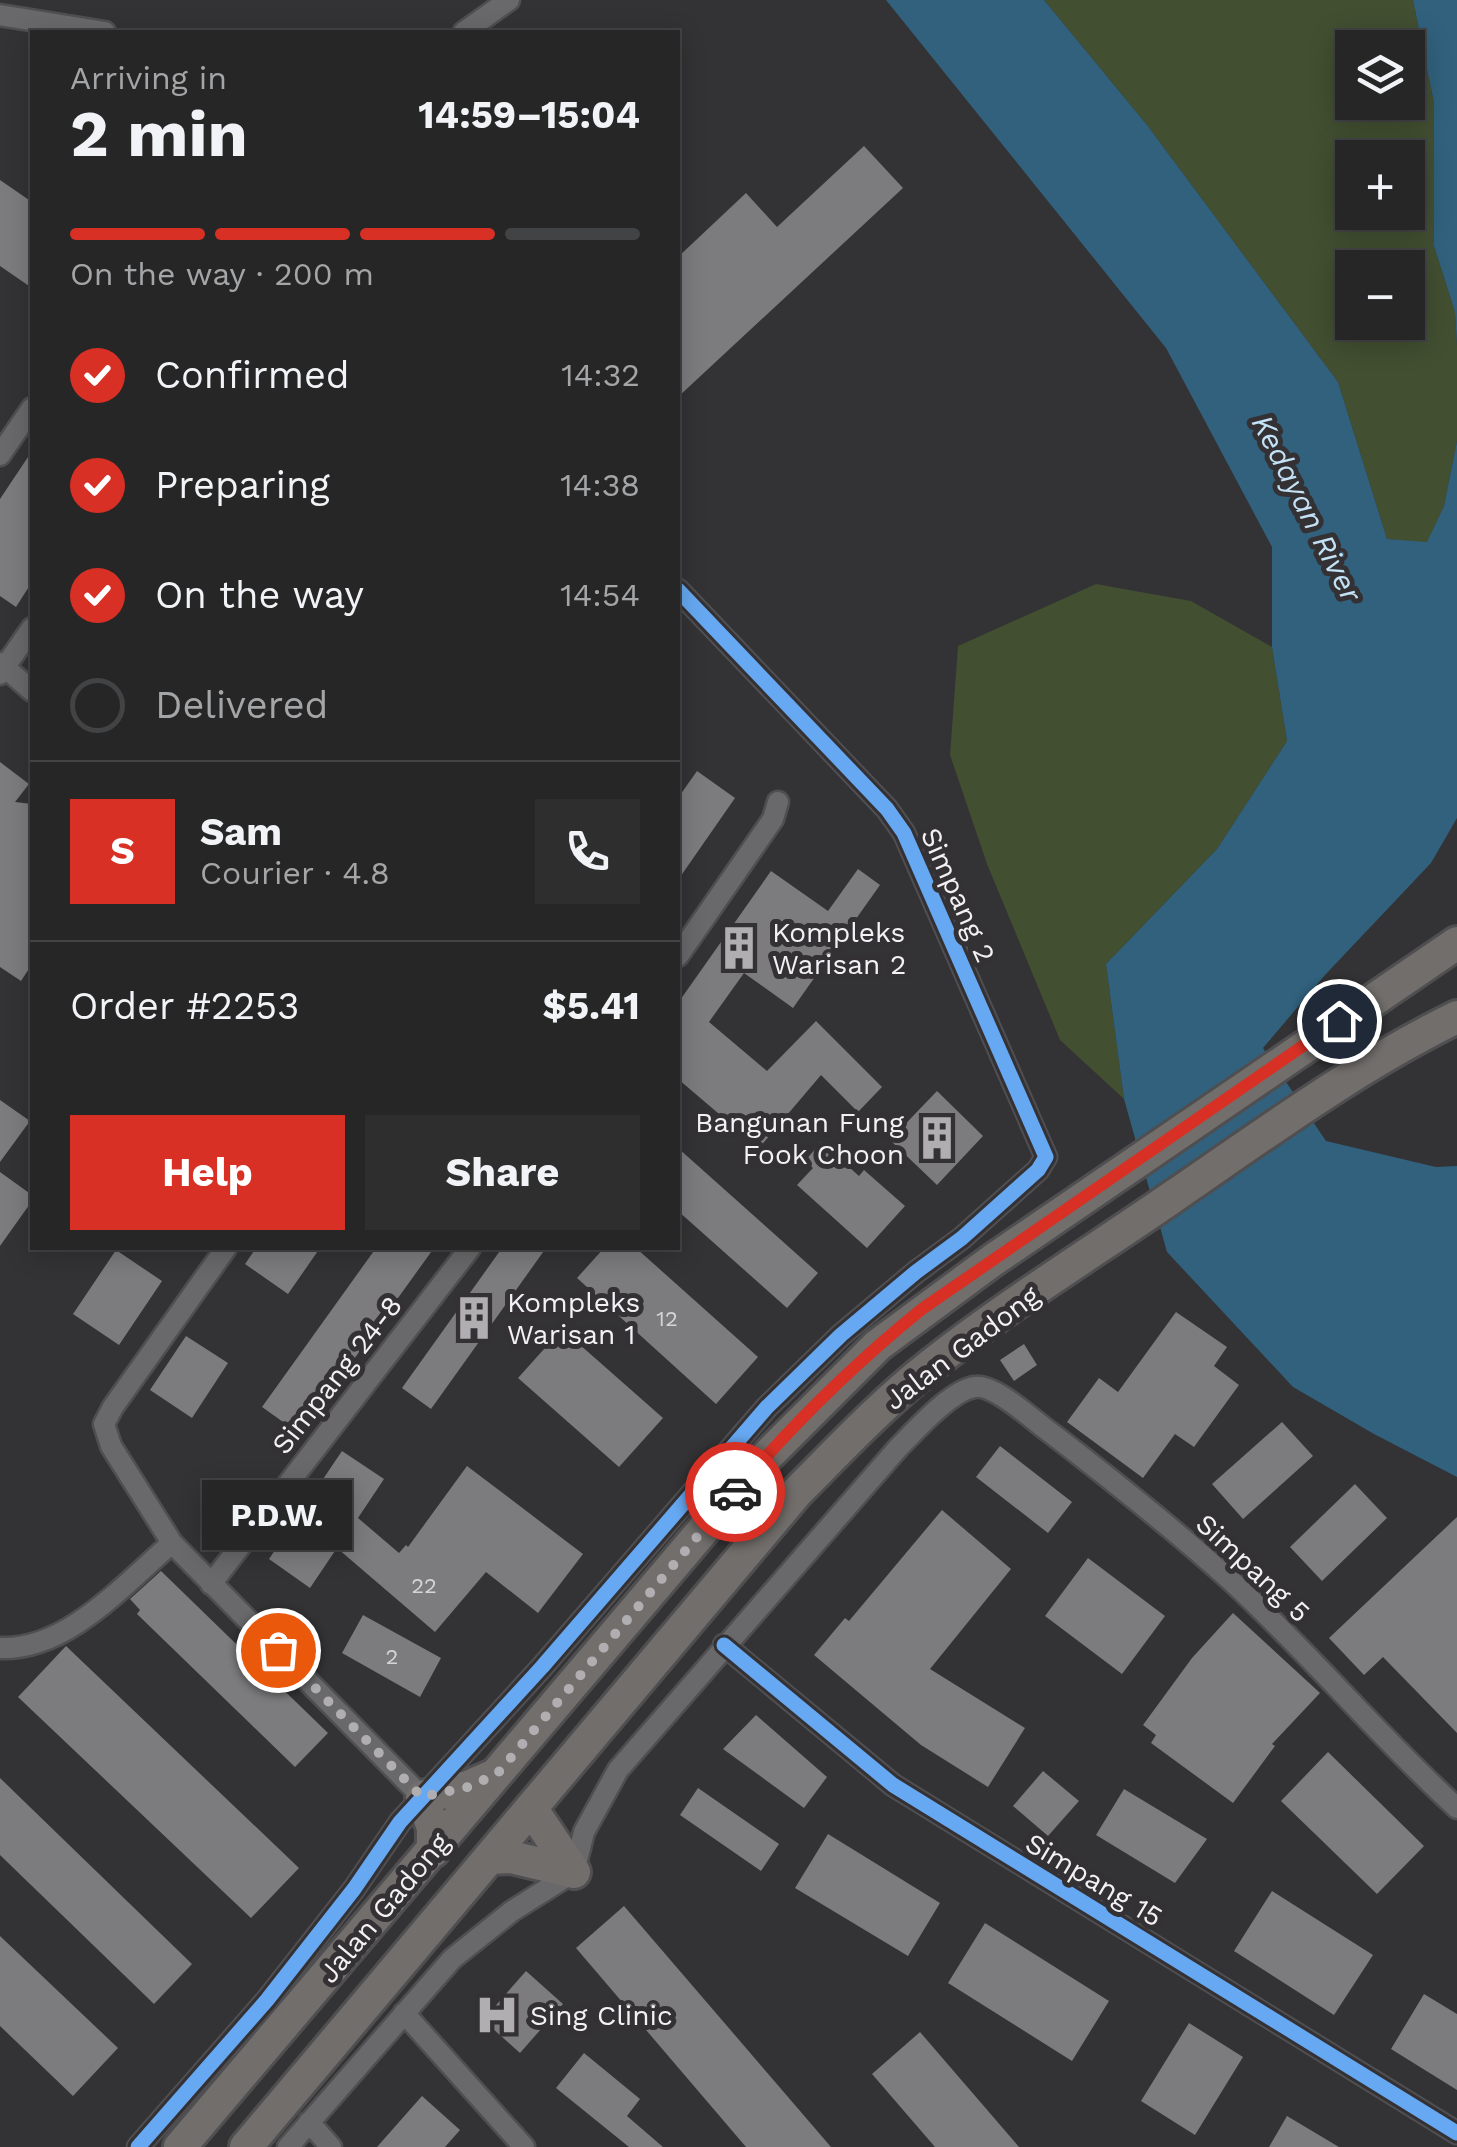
<!DOCTYPE html>
<meta charset="utf-8">
<style>
body{margin:0;font-family:"Work Sans",sans-serif;background:#2e2e2f;color:#f1f3f6;height:100vh;display:flex;flex-direction:column;font-size:38px;white-space:nowrap}
*{box-sizing:border-box;margin:0}
p{font-size:32px;color:#a4a5a7}
.icon{flex:none;width:55px;height:55px;fill:none;stroke:currentColor;stroke-width:2;stroke-linecap:round;stroke-linejoin:round}
.map{position:relative;flex:1;overflow:hidden}
.side{position:absolute;left:30px;top:30px;width:650px;height:1220px;display:flex;flex-direction:column;background:#262627;border-radius:0px;box-shadow:0 5px 25px #0003,0 0 0 2px #424344}
.side>*{flex:none}
.tools{position:absolute;left:1335px;top:30px;display:grid;gap:20px}
.tools a{display:grid;place-items:center;width:90px;height:90px;border-radius:0px;background:#262627;box-shadow:0 5px 25px #0003,0 0 0 2px #424344;font-size:50px}
.pin{position:absolute;display:grid;place-items:center;width:85px;height:85px;color:#fff;margin:-42px;border:5px solid #fff;border-radius:50%;box-shadow:0 2px 10px #0007}
.courier{position:absolute;display:grid;place-items:center;width:100px;height:100px;margin:-50px;border:8px solid #d93025;border-radius:50%;background:#fff;color:#222;box-shadow:0 2px 12px #0007}
.bubble{position:absolute;height:70px;border-radius:0px;background:#262627;box-shadow:0 5px 25px #0003,0 0 0 2px #424344;font-size:32px;font-weight:700;line-height:70px;text-align:center}
.head em{font-style:normal;font-weight:700}
.head div{display:flex;flex-direction:column-reverse}
.head{display:flex;align-items:center;justify-content:space-between;height:170px;padding:0 40px}
h1{font-size:65px;font-weight:700;line-height:75px}
.bar{display:grid;grid-template-columns:repeat(4,1fr);gap:15px 10px;align-content:center;height:120px;padding:0 40px}
.bar i{height:12px;border-radius:8px;background:#424344}
.bar .on{background:#d93025}
.bar p{grid-column:span 4}
.line{display:flex;align-items:center;gap:25px;padding:0 40px;border-top:2px solid #424344}
.line div{flex:1}
.round{display:grid;place-items:center;flex:none;width:105px;height:105px;border-radius:0px;background:#2e2e2f}
ol{padding:0 40px;list-style:none}
li{display:flex;align-items:center;gap:30px;height:110px}
li p{margin-inline-start:auto}
li .icon{padding:10px;border-radius:50%;background:#d93025;color:#fff;stroke-width:4}
li:last-child{color:#a4a5a7}
li i{width:55px;height:55px;border:5px solid #424344;border-radius:50%}
.cta{display:flex;gap:20px;margin-top:auto;padding:20px 40px}
.cta a{flex:1;height:115px;border-radius:0px;background:#d93025;color:#fff;font-size:40px;font-weight:700;line-height:115px;text-align:center}
.cta a+a{background:#2e2e2f;color:#f1f3f6}
.map>svg:first-child{display:block}
.green{fill:#424f31;fill-rule:evenodd}
.water{fill:#31617d}
.building{fill:#7c7b7d}
.lines{fill:none;stroke-linecap:round;stroke-linejoin:round}
.street-casing{stroke:#4f4e50;stroke-width:25}
.primary-casing{stroke:#4f4e50;stroke-width:38}
.street{stroke:#69686a;stroke-width:20}
.primary{stroke:#716e6b;stroke-width:32}
.cycleway-casing{stroke:#343135;stroke-width:21}
.cycleway{stroke:#66a8f1;stroke-width:15}
.done{stroke:#b0aeb1;stroke-width:10;stroke-dasharray:0 18}
.route{stroke:#d93025;stroke-width:12}
.labels{text-anchor:middle;dominant-baseline:central;stroke-width:10;stroke-linejoin:round;paint-order:stroke}
.number-label{font-size:22px;fill:#d5d4d6}
.street-label{font-size:28px;fill:#f3f1f4;stroke:#343135}
.poi-label{font-size:28px;fill:#f3f1f4;stroke:#343135;text-anchor:start}
.water-label{font-size:30px;font-style:italic;fill:#c4e2f5;stroke:#343135}
</style>
<div class="map">
<svg width="1457" height="2147" viewBox="0 0 1457 2147">
<rect width="100%" height="100%" fill="#333234"/>
<!-- green -->
<path class="green" d="M1044 0H1413L1434 103V246L1455 312 1457 346V441L1444 506 1427 543 1387 539 1338 382 1147 125ZM1352 48H1408V102H1352ZM1352 158H1408V212H1352ZM1352 268H1408V322H1352Z
M1096 584 1191 601 1272 647 1287 741 1217 849 1106 964 1124 1099 1060 1040 987 864 950 755 958 646Z"/>
<!-- water -->
<path class="water" d="M886 0H1044L1147 125 1338 382 1387 539 1427 542 1444 506 1457 441V818L1431 863 1325 975 1263 1048 1326 1141 1436 1167 1457 1166V1477L1374 1434 1293 1387 1167 1252 1124 1099 1106 964 1217 849 1287 741 1272 647V547L1166 348Z
M1413 0H1457V346L1455 312 1434 246V103Z"/>
<!-- building -->
<path class="building" d="M864 146 903 188 678 397V257L746 193 777 227Z
M0 180 32 202V288L0 266Z
M32 451V582L16 607 0 596V499Z
M0 762 29 784 15 802 32 804V964L21 981 0 967Z
M697 771 735 798 678 880V798Z
M858 869 880 885 793 1008 744 973 709 1022 767 1071 816 1021 882 1087 858 1112 821 1075 759 1148 678 1079V1003L771 871 828 911Z
M937 1091 983 1136 937 1185 890 1140Z
M0 1100 30 1121 0 1162Z
M821 1142 859 1176 864 1170 905 1206 867 1248 797 1185 813 1168 805 1161Z
M678 1148 818 1273 787 1308 678 1211Z
M0 1172 32 1195V1201L0 1246Z
M256 1248H320L288 1294 245 1264Z
M376 1248H434L300 1434 262 1407Z
M502 1248H546L431 1409 402 1388Z
M604 1248H636L758 1357 716 1404 577 1278Z
M116 1250 162 1281 119 1345 73 1314Z
M1176 1312 1227 1347 1214 1366 1239 1385 1194 1447 1175 1434 1143 1478 1067 1422 1099 1378 1118 1392Z
M562 1329 663 1418 619 1467 518 1378Z
M186 1336 228 1363 192 1418 150 1390Z
M1024 1344 1037 1365 1014 1381 1000 1360Z
M1282 1422 1313 1456 1243 1519 1212 1484Z
M1000 1446 1072 1502 1048 1533 976 1477Z
M342 1451 384 1479 358 1518 399 1553 406 1545 408 1547 467 1466 583 1554 538 1613 486 1572 435 1632 337 1548 310 1588 269 1559Z
M1355 1484 1387 1518 1322 1581 1290 1547Z
M942 1510 1011 1569 930 1669 1025 1728 988 1787 921 1745 814 1655 845 1618 849 1621Z
M1457 1517V1733L1383 1657 1364 1675 1329 1638Z
M1088 1558 1165 1616 1122 1674 1045 1616Z
M161 1571 328 1733 295 1767 137 1614 140 1610 130 1599Z
M1233 1613 1320 1693 1272 1744 1275 1746 1233 1803 1151 1743 1156 1735 1143 1725 1192 1658Z
M363 1615 441 1658 420 1697 342 1653Z
M66 1646 299 1868 251 1918 18 1697Z
M756 1715 827 1777 804 1808 723 1749Z
M1328 1752 1424 1846 1377 1894 1281 1801Z
M1043 1771 1079 1801 1048 1836 1013 1806Z
M0 1778 192 1964 154 2004 0 1855Z
M698 1788 779 1844 761 1871 680 1815Z
M1124 1789 1207 1839 1175 1883 1096 1835Z
M828 1834 940 1903 908 1956 795 1888Z
M1272 1891 1373 1955 1334 2015 1234 1951Z
M624 1906 831 2147H746L576 1948Z
M985 1923 1109 2001 1072 2061 948 1983Z
M0 1936 118 2048 73 2096 0 2026Z
M526 1971 563 2004 520 2053 483 2020Z
M1424 1994 1457 2014V2090L1391 2049Z
M1189 2023 1243 2057 1195 2135 1141 2101Z
M920 2032 1019 2147H935L872 2074Z
M584 2053 640 2099 627 2116 663 2147H629L556 2088Z
M422 2096 460 2130 445 2147H377Z
M1287 2116 1339 2147H1269Z"/>
<g class="lines">
<!-- street casing -->
<g class="street-casing">
<path id="street" d="M0 15 105 32
M464 32 509 0
M0 455 32 408
M0 663 32 691
M0 674 32 628
M678 956 773 819 778 802
M226 1248 113 1407 104 1424 111 1446 172 1543 422 1797
M211 1584 470 1248
M724 1645 893 1785 1457 2133
M0 1648C67 1651 124 1584 172 1543
M404 2013 524 2147
M309 2122 331 2147
M138 2147 267 2000 354 1889 400 1822 542 1667 767 1407 841 1335 916 1272 962 1238 1038 1170 1046 1157 904 833 887 809 678 590
M288 2147 452 1959 512 1911 574 1872 584 1832 618 1770 898 1448C915 1431 951 1390 975 1387 995 1384 1034 1421 1051 1433 1111 1479 1171 1527 1227 1577 1307 1650 1377 1735 1457 1808"/>
</g>
<!-- primary casing -->
<g class="primary-casing">
<path id="primary" d="M531 1808 574 1872
M433 1851V1828L422 1797 468 1787 493 1776
M489 1858 511 1857 574 1872
M180 2147 760 1463 878 1345 993 1260 1457 943
M246 2147 797 1492C840 1449 882 1404 930 1366 1007 1305 1093 1252 1174 1196 1266 1133 1357 1066 1457 1017"/>
</g>
<!-- street -->
<use href="#street" class="street"/>
<!-- primary -->
<use href="#primary" class="primary"/>
<!-- cycleway casing -->
<g class="cycleway-casing">
<path id="cycleway" d="M724 1645 893 1785 1457 2133
M138 2147 267 2000 354 1889 400 1822 542 1667 767 1407 841 1335 916 1272 962 1238 1038 1170 1046 1157 904 833 887 809 678 590"/>
</g>
<!-- cycleway -->
<use href="#cycleway" class="cycleway"/>
</g>
<g class="lines">
<!-- done -->
<path class="done" d="M278 1650 422 1797 468 1787 497 1774 735 1492"/>
<!-- route -->
<path class="route" d="M735 1492C792 1425 854 1364 922 1309L1339 1021"/>
</g>
<!-- icons -->
<defs>
<g id="building-bare" transform="scale(3.45)"><path d="M-4-6H4V6H1V3H-1V6H-4ZM-2.5-4.3h1.7v1.8h-1.7ZM.8-4.3h1.7v1.8H.8ZM-2.5-1h1.7V.8h-1.7ZM.8-1h1.7V.8H.8Z" fill="#b0aeb1" stroke="#343135" stroke-width="2.5" paint-order="stroke"/></g>
<g id="hospital-bare" transform="scale(3.45)"><path d="M-5-5h3v3.5h4V-5h3V5h-3V1.5h-4V5h-3Z" fill="#b0aeb1" stroke="#343135" stroke-width="2.5" paint-order="stroke"/></g>
</defs>
<g fill-rule="evenodd">
<use href="#building-bare" x="739" y="948"/>
<use href="#building-bare" x="937" y="1138"/>
<use href="#building-bare" x="474" y="1318"/>
<use href="#hospital-bare" x="497" y="2015"/>
</g>
<g class="labels">
<!-- number labels -->
<g class="number-label">
<text x="667" y="1318">12</text>
<text x="424" y="1585">22</text>
<text x="392" y="1656">2</text>
</g>
<!-- street labels -->
<g class="street-label">
<text transform="translate(958 895) rotate(66)">Simpang 2</text>
<text transform="translate(962 1348) rotate(-37)">Jalan Gadong</text>
<text transform="translate(337 1375) rotate(-52)">Simpang 24-8</text>
<text transform="translate(1253 1568) rotate(43)">Simpang 5</text>
<text transform="translate(1094 1880) rotate(31)">Simpang 15</text>
<text transform="translate(384 1908) rotate(-50)">Jalan Gadong</text>
</g>
<!-- poi labels -->
<g class="poi-label">
<text x="772" y="932">Kompleks<tspan x="772" dy="32">Warisan 2</tspan></text>
<text x="904" y="1122" text-anchor="end">Bangunan Fung<tspan x="904" dy="32">Fook Choon</tspan></text>
<text x="507" y="1302">Kompleks<tspan x="507" dy="32">Warisan 1</tspan></text>
<text x="530" y="2015">Sing Clinic</text>
</g>
<!-- water labels -->
<g class="water-label">
<text transform="translate(1307 508) rotate(63)">Kedayan River</text>
</g>
</g>
</svg>
<div class="tools">
<a><svg class="icon" aria-label="layers" viewBox="0 0 24 24"><path d="M12 4l9 5-9 5-9-5zM3 14l9 5 9-5"/></svg></a>
<a>+</a>
<a>−</a>
</div>
<div class="pin" style="left:278px;top:1650px;background:#ea580c"><svg class="icon" aria-label="bag" viewBox="0 0 24 24"><path d="M5 8h14l-1 12H6zM9 8a3 3 0 0 1 6 0"/></svg></div>
<div class="pin" style="left:1339px;top:1021px;background:#1f2937"><svg class="icon" aria-label="home" viewBox="0 0 24 24"><path d="M3 11l9-7 9 7M6 9v11h12V9"/></svg></div>
<div class="courier" style="left:735px;top:1492px"><svg class="icon" aria-label="car" viewBox="0 0 24 24"><path d="M5 17H2v-5l4-1 3-4h7l3 4 3 1v5h-3M9 17h6M6 11h13"/><circle cx="7" cy="17" r="2"/><circle cx="17" cy="17" r="2"/></svg></div>
<div class="bubble" style="left:202px;top:1480px;width:150px">P.D.W.</div>
<section class="side">
<div class="head"><div><h1>2 min</h1><p>Arriving in</p></div><em>14:59–15:04</em></div>
<div class="bar"><i class="on"></i><i class="on"></i><i class="on"></i><i></i><p>On the way · 200 m</p></div>
<ol>
<li><svg class="icon" aria-label="check" viewBox="0 0 24 24"><path d="M5 12l5 5 9-10"/></svg>Confirmed<p>14:32</p></li>
<li><svg class="icon" aria-label="check" viewBox="0 0 24 24"><path d="M5 12l5 5 9-10"/></svg>Preparing<p>14:38</p></li>
<li><svg class="icon" aria-label="check" viewBox="0 0 24 24"><path d="M5 12l5 5 9-10"/></svg>On the way<p>14:54</p></li>
<li><i></i>Delivered</li>
</ol>
<div class="line" style="height:180px"><b class="round" style="background:#d93025;color:#fff">S</b><div><b>Sam</b><p>Courier · 4.8</p></div><a class="round"><svg class="icon" aria-label="phone" viewBox="0 0 24 24"><path d="M5 4h4l2 5-3 2q2 4 5 5l2-3 5 2v4C11 20 4 13 5 4z"/></svg></a></div>
<div class="line" style="height:130px"><div>Order #2253</div><b>$5.41</b></div>
<div class="cta"><a>Help</a><a>Share</a></div>
</section>
</div>
